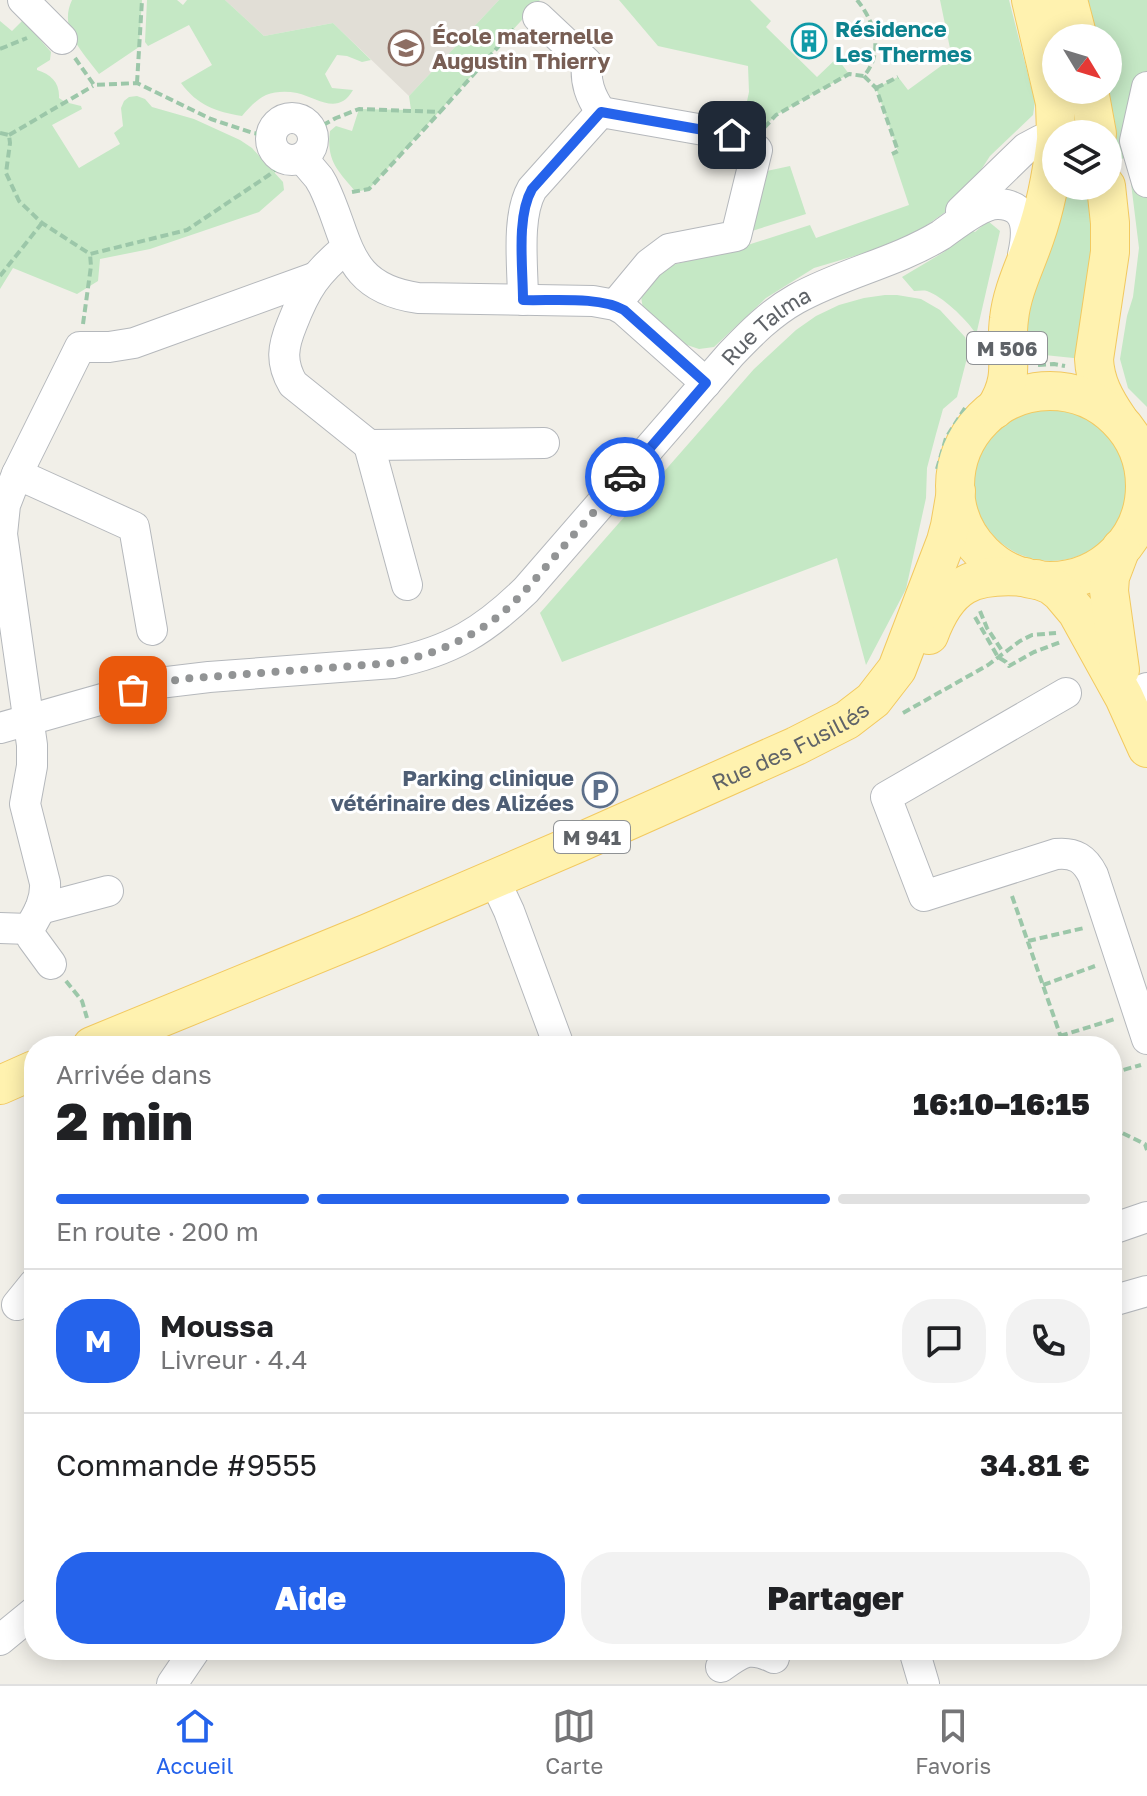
<!DOCTYPE html>
<html lang="fr">
<meta charset="utf-8">
<style>
body{margin:0;font-family:"Golos Text",sans-serif;background:#f2f2f2;color:#202124;height:100vh;display:flex;flex-direction:column;font-size:30px;white-space:nowrap}
*{box-sizing:border-box;margin:0}
p{font-size:26px;color:#757577}
.icon{flex:none;width:44px;height:44px;fill:none;stroke:currentColor;stroke-width:2;stroke-linecap:round;stroke-linejoin:round}
.map{position:relative;flex:1;overflow:hidden}
.sheet{position:absolute;left:24px;top:1036px;width:1098px;height:624px;display:flex;flex-direction:column;background:#fff;border-radius:32px;box-shadow:0 4px 20px #0003}
.sheet>*{flex:none}
.needle{width:52px;rotate:128deg}
.controls{position:absolute;left:1042px;top:24px;display:grid;gap:16px}
.controls a{display:grid;place-items:center;width:80px;height:80px;border-radius:50%;background:#fff;box-shadow:0 4px 20px #0003;font-size:40px}
.pin{position:absolute;display:grid;place-items:center;width:68px;height:68px;color:#fff;margin:-34px;border-radius:16px;box-shadow:0 4px 12px #0006}
.courier{position:absolute;display:grid;place-items:center;width:80px;height:80px;margin:-40px;border:6px solid #2563eb;border-radius:50%;background:#fff;color:#222;box-shadow:0 2px 10px #0007}
.overview em{font-style:normal;font-weight:800}
.overview div{display:flex;flex-direction:column-reverse}
.overview{display:flex;align-items:center;justify-content:space-between;height:136px;padding:0 32px}
h1{font-size:52px;font-weight:800;line-height:60px}
.bar{display:grid;grid-template-columns:repeat(4,1fr);gap:12px 8px;align-content:center;height:96px;padding:0 32px}
.bar i{height:10px;border-radius:6px;background:#e0e0e0}
.bar .active{background:#2563eb}
.bar p{grid-column:span 4}
.line{display:flex;align-items:center;gap:20px;padding:0 32px;border-top:2px solid #e0e0e0}
.line div{flex:1}
.round{display:grid;place-items:center;flex:none;width:84px;height:84px;border-radius:32px;background:#f2f2f2}
.cta{display:flex;gap:16px;margin-top:auto;padding:16px 32px}
.cta a{flex:1;height:92px;border-radius:32px;background:#2563eb;color:#fff;font-size:32px;font-weight:800;line-height:92px;text-align:center}
.cta a+a{background:#f2f2f2;color:#202124}
.dock{display:flex;justify-content:space-around;align-items:center;height:112px;border-top:2px solid #e0e0e0;background:#fff;font-size:22px;color:#757577}
.dock a{display:grid;justify-items:center;gap:4px}
.dock .active{color:#2563eb}
.map>svg:first-child{display:block}
.education{fill:#e1ded6}
.green{fill:#c5e8c5}
.lines{fill:none;stroke-linecap:round;stroke-linejoin:round}
.minor-casing{stroke:#b5b8bc;stroke-width:32}
.major-casing{stroke:#f2c960;stroke-width:40}
.path{stroke:#9cc7a9;stroke-width:4;stroke-dasharray:8 4;stroke-linecap:butt}
.minor{stroke:#fff;stroke-width:30}
.major{stroke:#fff2af;stroke-width:38}
.done{stroke:#929495;stroke-width:8;stroke-dasharray:0 14.4}
.route{stroke:#2563eb;stroke-width:10}
.labels{text-anchor:middle;dominant-baseline:central;stroke-width:6;stroke-linejoin:round;paint-order:stroke}
.shield{fill:#fff;stroke:#8f9295;stroke-width:2}
.shield-label{font-size:20px;font-weight:bold;fill:#5f6368}
.culture-label{font-size:22px;font-weight:bold;fill:#0d838f;stroke:#fff;text-anchor:start}
.education-label{font-size:22px;font-weight:bold;fill:#785e54;stroke:#fff;text-anchor:start}
.street-label{font-size:22px;fill:#5f6368;stroke:#fff}
.service-label{font-size:22px;font-weight:bold;fill:#4e5e75;stroke:#fff;text-anchor:end}
</style>
<div class="map">
<svg width="1147" height="1684" viewBox="0 0 1147 1684">
<rect width="100%" height="100%" fill="#f1efe8"/>
<!-- education -->
<path class="education" d="M225 0H499L409 96 333 23 264 36Z"/>
<!-- green -->
<path class="green" d="M72 0H142L139 47 99 74C83 52 58 29 72 0Z
M147 0H177L183 5 187 0H225L264 36 333 23 371 60 362 62 347 56 337 55 325 74 332 88 353 90C338 116 318 98 297 93 287 91 276 91 266 95 256 100 249 108 242 116 216 112 197 105 181 83L212 65 189 25 148 46 145 42Z
M499 0H540L369 189 356 192C338 171 326 161 330 131L336 126 352 131 359 109 411 110 409 96Z
M619 0H750L771 21 766 27 817 77 837 58 849 74 776 115 767 124 760 138 740 134 749 92 748 66 658 46Z
M940 0H1009L1035 102 1033 115 990 156 977 176 948 204 951 208 910 237 878 249 814 268 766 298 714 347 699 349 678 342 643 309 640 290 664 267 732 250 810 225 816 238 909 205 892 154 898 151 876 88 898 77 908 90 952 58Z
M1085 0H1147V182L1139 154 1121 159 1105 90H1108V38H1093Z
M23 20 51 52 50 60 37 68V70C51 74 60 83 59 98L65 102 81 106 82 109 52 125 79 168 120 144 114 133 123 126 121 108 124 101 129 97 137 96 145 99 152 107 194 119 240 140 252 148 283 182 284 190 259 212 150 249 100 259 98 281 77 294 13 268 0 289V21L12 31Z
M1135 165 1147 198V407L1128 388 1120 359 1127 316 1133 297 1139 248 1129 167Z
M790 166 806 214 736 236 752 174Z
M1056 186H1097L1083 359 1025 353 1021 322Z
M988 221 1000 231 977 331H974C966 319 942 296 927 291 923 290 918 291 914 291L902 277 944 252 971 230 975 232Z
M885 295H897L921 299 940 310 965 337 968 347 967 358 957 397 943 409 936 434 927 468 926 498 906 589 866 665 837 558 562 662 540 613 754 369 796 330 816 316 839 305 864 298Z
M973 483a78 78 0 1 1 156 0a78 78 0 1 1-156 0Z"/>
<g class="lines">
<!-- minor casing -->
<g class="minor-casing">
<g id="minor">
<path d="M23 0 62 39"/>
<path d="M538 17 587 63C585 82 590 96 601 112"/>
<path d="M1147 87 1135 141 1147 182"/>
<circle cx="292" cy="139" r="21"/>
<path d="M302 158 319 178 323 185C350 240 343 287 418 298L593 301 615 305 624 310 706 383"/>
<path d="M961 211 1026 148 1041 140 1056 138"/>
<path d="M346 248C316 273 306 288 292 324 283 346 280 362 293 384L369 445 544 443"/>
<path d="M523 300C523 268 516 217 532 189L601 112 732 135"/>
<path d="M615 305 649 264 669 249 736 236 757 150"/>
<path d="M369 445 407 585"/>
<path d="M17 474 80 347H109L134 343 316 277"/>
<path d="M1066 693 886 797 924 896 1056 854C1075 852 1085 859 1093 875L1147 1039"/>
<path d="M1124 697 1147 688"/>
<path id="s1" d="M0 728 159 683 209 677 393 663C451 651 484 631 526 590L731 354C751 333 771 313 796 299 842 273 895 263 941 235 955 225 982 203 999 204 1030 206 1028 232 1023 255"/>
<path d="M494 879 509 911 559 1046"/>
<path d="M40 909 108 891"/>
<path d="M0 928 29 929"/>
<path d="M51 964 32 938 29 929C38 914 46 901 45 883L25 804 32 766V745L2 534 5 505 17 474 134 527 152 630"/>
<path d="M1112 1229 1147 1217"/>
<path d="M1112 1301 1147 1291"/>
<path d="M17 1305 34 1284"/>
<path d="M0 1640 34 1612"/>
<path d="M914 1650 924 1684"/>
<path d="M721 1667C742 1652 749 1646 774 1658"/>
<path d="M172 1684 195 1650"/>
</g>
</g>
<!-- major casing -->
<g class="major-casing">
<g id="major">
<path d="M1031 0 1055 103 1056 134"/>
<path d="M1068 0 1078 38"/>
<path d="M1089 90 1097 134"/>
<path d="M1106 186 1110 223V252L1094 359C1095 382 1105 400 1118 419"/>
<circle cx="1050" cy="486" r="95"/>
<path d="M995 409C1017 375 1004 356 1009 319 1012 290 1026 264 1035 237 1046 206 1052 172 1056 140"/>
<path d="M1036 579 1051 585 1061 593 1077 612 1124 697 1147 748"/>
<path d="M929 635C948 584 972 573 1025 577"/>
<path d="M1120 670 1109 591 1110 577 1121 548"/>
<path id="s2" d="M92 1046 368 933 578 843 796 746 847 720 873 700 897 669 946 541 950 526 956 491"/>
<path d="M0 1085 34 1070"/>
</g>
</g>
<!-- path -->
<path class="path" d="M875 35 887 25
M0 49 27 38
M75 58 94 85 137 83 211 119 253 133 271 135
M864 76 876 88 898 151 892 154
M137 83 142 0
M876 88 898 77
M764 128 776 115 849 74 864 76C884 52 875 22 857 0
M312 131 336 118 359 109 440 112 514 29
M0 133 9 135 10 143 6 173 19 201 42 223 90 254 187 230 269 175 279 166
M9 135 93 86
M352 192 369 189 440 112
M0 276 42 223
M83 324 91 266 90 254
M1038 365 1054 364 1065 366
M937 469 946 438 965 408
M980 611 987 628 1003 652
M975 617 998 657 1006 662 1009 666 1034 652 1061 642
M903 713 988 665 1020 641 1032 635 1056 633
M1012 896 1064 1046
M1028 941 1084 928
M66 981 82 1001 87 1018
M1043 985 1095 966
M1060 1036 1115 1019
M1112 1073 1141 1065
M1112 1128 1145 1144 1147 1150"/>
<!-- minor -->
<use href="#minor" class="minor"/>
<!-- major -->
<use href="#major" class="major"/>
</g>
<g class="lines">
<!-- done -->
<path class="done" d="M133 690 181 679 393 663C426 656 456 645 485 626 511 609 531 584 551 561 575 533 600 505 625 477"/>
<!-- route -->
<path class="route" d="M625 477 706 383 624 310C599 296 552 301 523 300 523 268 516 217 532 189L601 112 732 135"/>
</g>
<!-- icons -->
<defs>
<g id="building-ring" transform="scale(1.8)"><circle r="9.5" fill="#fff" stroke="#0f9aa8" stroke-width="1.5"/><path d="M-4-6H4V6H1V3H-1V6H-4ZM-2.5-4.3h1.7v1.8h-1.7ZM.8-4.3h1.7v1.8H.8ZM-2.5-1h1.7V.8h-1.7ZM.8-1h1.7V.8H.8Z" fill="#0f9aa8"/></g>
<g id="school-ring" transform="scale(1.8)"><circle r="9.5" fill="#fff" stroke="#8d6e63" stroke-width="1.5"/><path d="M0-5L7-2L0 1L-7-2ZM-4 1L0 2.5L4 1V4Q0 6-4 4Z" fill="#8d6e63"/></g>
<g id="parking-ring" transform="scale(1.8)"><circle r="9.5" fill="#fff" stroke="#5c6f8a" stroke-width="1.5"/><path d="M-3.5-5.5H1a3.5 3.5 0 0 1 0 7H-1V5.5H-3.5ZM-1-3.4V-.6H.8a1.4 1.4 0 0 0 0-2.8Z" fill="#5c6f8a"/></g>
</defs>
<g fill-rule="evenodd">
<use href="#building-ring" x="809" y="41"/>
<use href="#school-ring" x="406" y="48"/>
<use href="#parking-ring" x="600" y="790"/>
</g>
<g class="labels">
<!-- shield labels -->
<g class="shield">
<rect x="967" y="332" width="80" height="32" rx="6"/>
<rect x="554" y="821" width="76" height="32" rx="6"/>
</g>
<g class="shield-label">
<text x="1007" y="348">M 506</text>
<text x="592" y="837">M 941</text>
</g>
<!-- culture labels -->
<g class="culture-label">
<text x="835" y="28">Résidence<tspan x="835" dy="25">Les Thermes</tspan></text>
</g>
<!-- education labels -->
<g class="education-label">
<text x="432" y="35">École maternelle<tspan x="432" dy="25">Augustin Thierry</tspan></text>
</g>
<!-- street labels -->
<g class="street-label">
<text stroke="none"><textPath href="#s1" startOffset="912">Rue Talma</textPath></text>
<text stroke="none"><textPath href="#s2" startOffset="760">Rue des Fusillés</textPath></text>
</g>
<!-- service labels -->
<g class="service-label">
<text x="574" y="777">Parking clinique<tspan x="574" dy="25">vétérinaire des Alizées</tspan></text>
</g>
</g>
</svg>
<div class="controls">
<a><svg class="needle" viewBox="-14 -14 28 28"><path d="M0-13l5 13h-10z" fill="#e53935"/><path d="M0 13l5-13h-10z" fill="#757577"/></svg></a>
<a><svg class="icon" aria-label="layers" viewBox="0 0 24 24"><path d="M12 4l9 5-9 5-9-5zM3 14l9 5 9-5"/></svg></a>
</div>
<div class="pin" style="left:133px;top:690px;background:#ea580c"><svg class="icon" aria-label="bag" viewBox="0 0 24 24"><path d="M5 8h14l-1 12H6zM9 8a3 3 0 0 1 6 0"/></svg></div>
<div class="pin" style="left:732px;top:135px;background:#1f2937"><svg class="icon" aria-label="home" viewBox="0 0 24 24"><path d="M3 11l9-7 9 7M6 9v11h12V9"/></svg></div>
<div class="courier" style="left:625px;top:477px"><svg class="icon" aria-label="car" viewBox="0 0 24 24"><path d="M5 17H2v-5l4-1 3-4h7l3 4 3 1v5h-3M9 17h6M6 11h13"/><circle cx="7" cy="17" r="2"/><circle cx="17" cy="17" r="2"/></svg></div>
<section class="sheet">
<div class="overview"><div><h1>2 min</h1><p>Arrivée dans</p></div><em>16:10–16:15</em></div>
<div class="bar"><i class="active"></i><i class="active"></i><i class="active"></i><i></i><p>En route · 200 m</p></div>
<div class="line" style="height:144px"><b class="round" style="background:#2563eb;color:#fff">M</b><div><b>Moussa</b><p>Livreur · 4.4</p></div><a class="round"><svg class="icon" aria-label="chat" viewBox="0 0 24 24"><path d="M4 5h16v11H9l-5 4z"/></svg></a><a class="round"><svg class="icon" aria-label="phone" viewBox="0 0 24 24"><path d="M5 4h4l2 5-3 2q2 4 5 5l2-3 5 2v4C11 20 4 13 5 4z"/></svg></a></div>
<div class="line" style="height:104px"><div>Commande #9555</div><b>34.81 €</b></div>
<div class="cta"><a>Aide</a><a>Partager</a></div>
</section>
</div>
<nav class="dock">
<a class="active"><svg class="icon" aria-label="home" viewBox="0 0 24 24"><path d="M3 11l9-7 9 7M6 9v11h12V9"/></svg>Accueil</a>
<a><svg class="icon" aria-label="map" viewBox="0 0 24 24"><path d="M3 6l6-2 6 2 6-2v14l-6 2-6-2-6 2zM9 4v14M15 6v14"/></svg>Carte</a>
<a><svg class="icon" aria-label="saved" viewBox="0 0 24 24"><path d="M7 4h10v16l-5-4-5 4z"/></svg>Favoris</a>
</nav>
